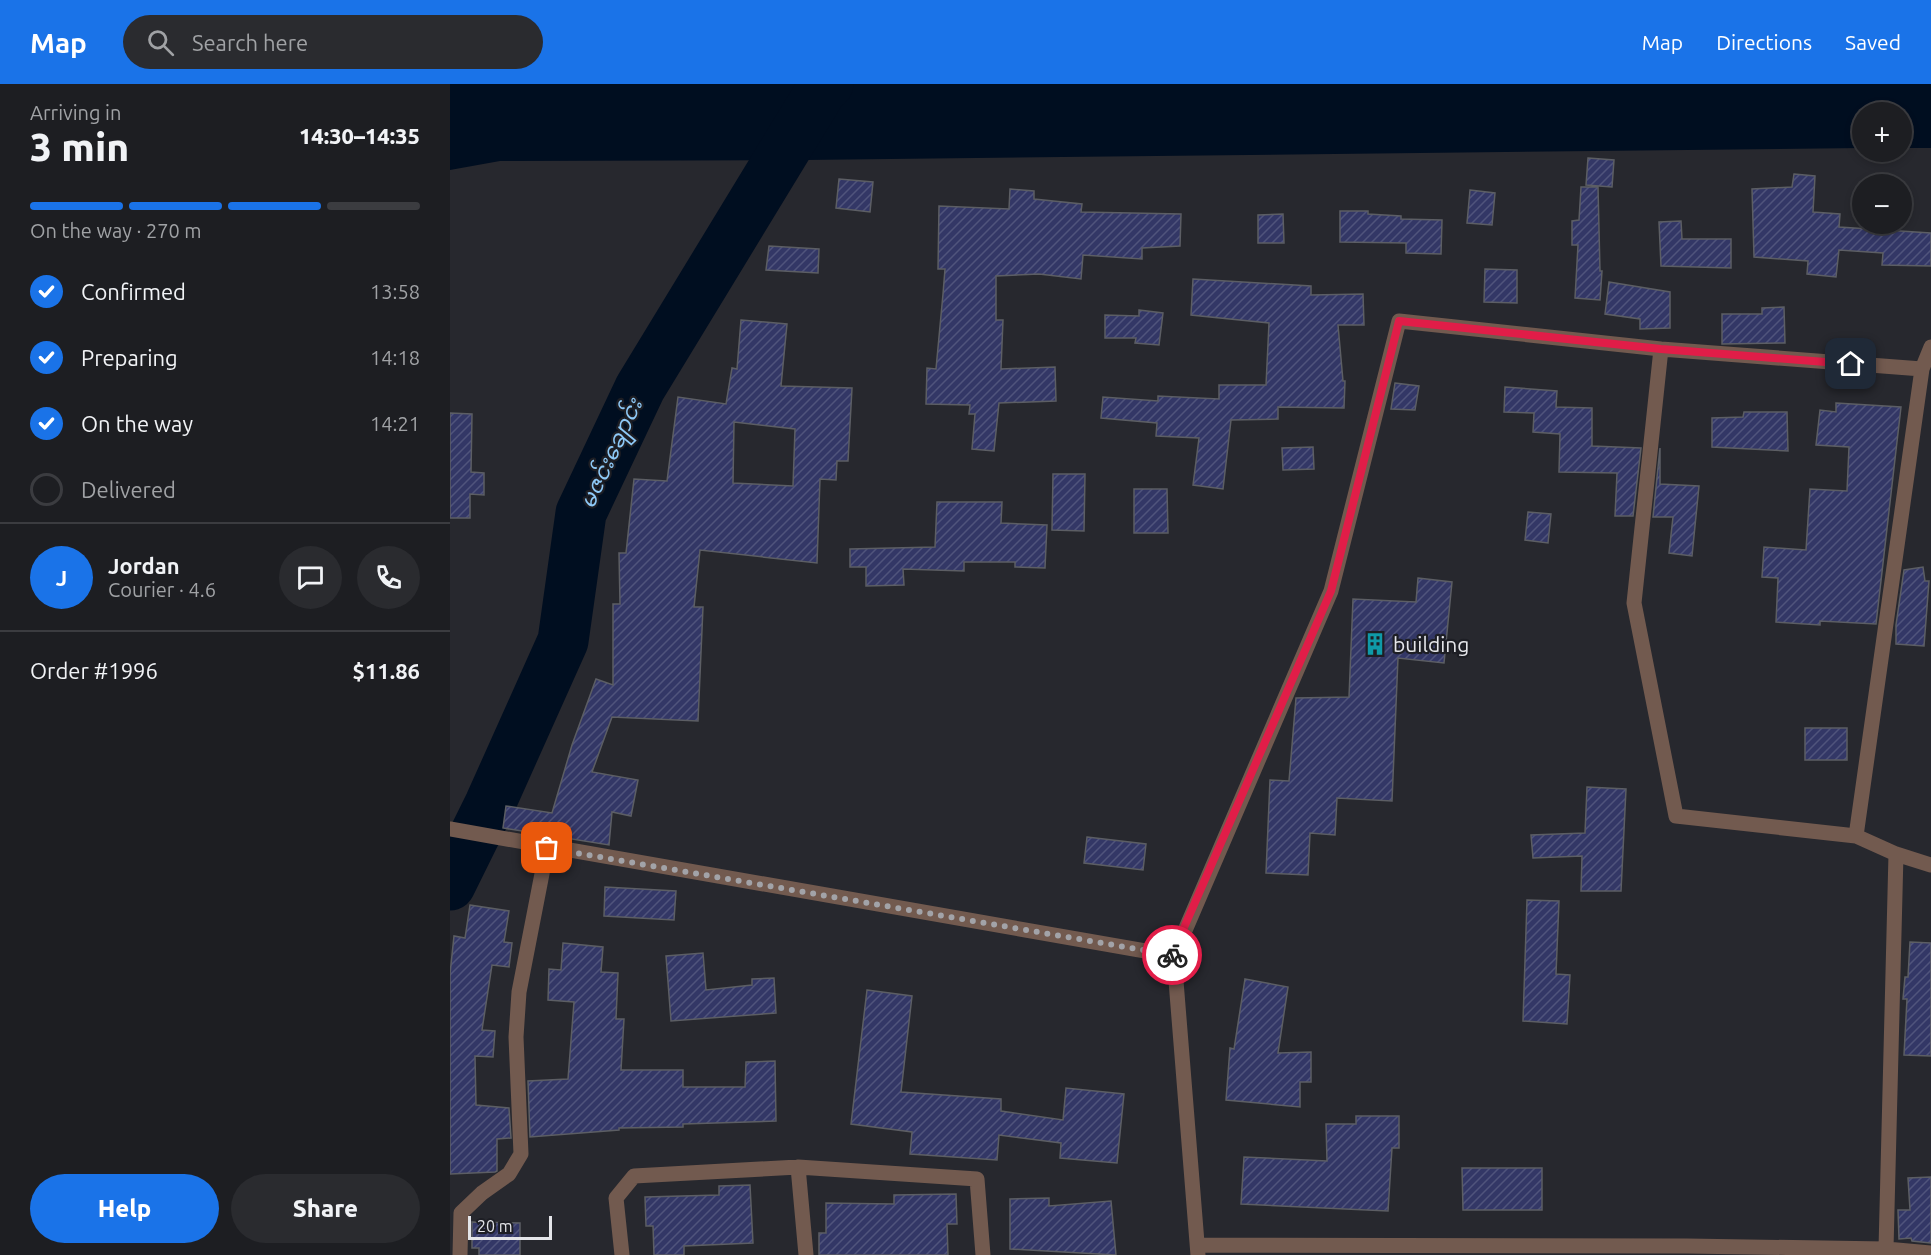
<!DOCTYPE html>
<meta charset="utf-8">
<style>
body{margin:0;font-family:Ubuntu,"Noto Sans Myanmar",sans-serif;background:#2a2b2f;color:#f1f3f6;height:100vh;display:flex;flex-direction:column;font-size:22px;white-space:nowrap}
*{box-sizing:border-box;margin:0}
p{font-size:20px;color:#a0a2a5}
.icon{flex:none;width:33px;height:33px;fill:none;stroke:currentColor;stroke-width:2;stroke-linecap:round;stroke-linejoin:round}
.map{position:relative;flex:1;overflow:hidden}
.sheet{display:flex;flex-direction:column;background:#1d1e22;width:450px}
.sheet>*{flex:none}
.fabs{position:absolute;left:1402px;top:18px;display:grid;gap:12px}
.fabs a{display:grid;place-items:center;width:60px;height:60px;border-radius:50%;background:#1d1e22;box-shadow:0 3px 9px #0003,0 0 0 2px #3b3c40;font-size:30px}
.scale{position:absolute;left:18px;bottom:15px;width:84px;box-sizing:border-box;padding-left:6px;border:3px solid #e4e5e9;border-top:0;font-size:16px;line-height:21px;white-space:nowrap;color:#e4e5e9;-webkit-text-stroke:4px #1d1e24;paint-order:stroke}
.pin{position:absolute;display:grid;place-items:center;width:51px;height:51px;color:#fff;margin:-26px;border-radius:12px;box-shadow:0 3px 9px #0006}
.courier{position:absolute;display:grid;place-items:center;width:60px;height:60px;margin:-30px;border:4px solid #e11d48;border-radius:50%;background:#fff;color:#222;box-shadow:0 2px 8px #0007}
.summary em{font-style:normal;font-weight:800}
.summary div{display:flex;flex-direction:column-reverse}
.summary{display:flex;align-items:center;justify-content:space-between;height:102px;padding:0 30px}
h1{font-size:39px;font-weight:800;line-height:45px}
.bar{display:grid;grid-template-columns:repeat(4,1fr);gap:9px 6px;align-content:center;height:72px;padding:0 30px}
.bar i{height:8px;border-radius:4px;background:#3b3c40}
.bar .on{background:#1a73e8}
.bar p{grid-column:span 4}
.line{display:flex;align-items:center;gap:15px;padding:0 30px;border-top:2px solid #3b3c40}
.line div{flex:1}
.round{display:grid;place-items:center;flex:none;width:63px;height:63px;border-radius:32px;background:#2a2b2f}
ol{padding:0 30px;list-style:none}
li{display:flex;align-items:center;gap:18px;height:66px}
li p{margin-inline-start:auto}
li .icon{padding:6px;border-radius:50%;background:#1a73e8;color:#fff;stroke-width:4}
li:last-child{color:#a0a2a5}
li i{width:33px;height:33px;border:3px solid #3b3c40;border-radius:50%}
.action{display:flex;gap:12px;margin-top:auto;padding:12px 30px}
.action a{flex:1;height:69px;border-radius:36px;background:#1a73e8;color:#fff;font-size:24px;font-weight:800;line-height:69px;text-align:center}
.action a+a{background:#2a2b2f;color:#f1f3f6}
header{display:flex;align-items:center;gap:36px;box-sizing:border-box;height:84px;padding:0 30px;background:#1a73e8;color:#fff}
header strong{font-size:28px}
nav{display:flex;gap:33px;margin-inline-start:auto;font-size:21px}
.search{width:420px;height:54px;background:#2a2b2f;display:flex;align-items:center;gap:15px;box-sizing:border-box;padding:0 21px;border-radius:33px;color:#a0a2a5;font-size:22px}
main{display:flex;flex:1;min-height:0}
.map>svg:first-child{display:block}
.water{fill:#000e20}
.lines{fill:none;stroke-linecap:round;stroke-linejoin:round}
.river{stroke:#000e20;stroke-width:51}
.building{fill:url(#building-hatch);stroke:#5c5e64;stroke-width:1.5;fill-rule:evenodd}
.minor{stroke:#725a4f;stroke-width:15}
.done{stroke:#a2a3a8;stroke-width:6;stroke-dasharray:0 10.8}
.route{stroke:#e11d48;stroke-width:8}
.labels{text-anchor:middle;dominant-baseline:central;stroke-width:4.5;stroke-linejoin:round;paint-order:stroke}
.poi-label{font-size:21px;fill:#e4e5e9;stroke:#1d1e24;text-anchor:start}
.water-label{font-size:22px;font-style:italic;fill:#8ec9f7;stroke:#1d1e24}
</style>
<header>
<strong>Map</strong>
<div class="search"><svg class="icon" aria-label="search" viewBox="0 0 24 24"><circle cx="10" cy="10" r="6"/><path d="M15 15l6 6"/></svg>Search here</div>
<nav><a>Map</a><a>Directions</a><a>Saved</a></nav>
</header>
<main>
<section class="sheet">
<div class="summary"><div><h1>3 min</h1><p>Arriving in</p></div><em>14:30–14:35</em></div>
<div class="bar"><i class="on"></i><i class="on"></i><i class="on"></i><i></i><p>On the way · 270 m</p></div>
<ol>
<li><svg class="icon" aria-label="check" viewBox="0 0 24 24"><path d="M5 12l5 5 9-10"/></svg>Confirmed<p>13:58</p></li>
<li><svg class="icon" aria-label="check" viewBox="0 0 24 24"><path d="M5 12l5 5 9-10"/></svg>Preparing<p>14:18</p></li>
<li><svg class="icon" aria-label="check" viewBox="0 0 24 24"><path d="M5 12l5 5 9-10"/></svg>On the way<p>14:21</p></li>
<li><i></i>Delivered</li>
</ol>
<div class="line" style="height:108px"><b class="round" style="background:#1a73e8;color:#fff">J</b><div><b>Jordan</b><p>Courier · 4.6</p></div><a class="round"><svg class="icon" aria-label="chat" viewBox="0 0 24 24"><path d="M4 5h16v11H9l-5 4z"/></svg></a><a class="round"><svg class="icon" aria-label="phone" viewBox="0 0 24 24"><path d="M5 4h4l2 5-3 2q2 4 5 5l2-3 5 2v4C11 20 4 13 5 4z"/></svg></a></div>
<div class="line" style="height:78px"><div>Order #1996</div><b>$11.86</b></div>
<div class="action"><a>Help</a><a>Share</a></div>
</section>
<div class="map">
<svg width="1481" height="1171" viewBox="0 0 1481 1171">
<defs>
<pattern id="building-hatch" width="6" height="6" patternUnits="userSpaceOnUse" patternTransform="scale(1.5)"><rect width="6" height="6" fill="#333766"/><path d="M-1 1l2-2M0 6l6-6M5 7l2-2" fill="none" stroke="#50547c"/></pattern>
</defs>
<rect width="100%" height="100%" fill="#27282e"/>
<!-- water -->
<path class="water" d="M0 0H1481V64H1452V28H1413V64L355 76 50 77 0 86Z"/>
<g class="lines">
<!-- river -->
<path class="river" d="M0 801 40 720 113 557 131 429 190 304 372 5 378 0"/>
</g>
<!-- building -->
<path class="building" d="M1138 74 1164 76 1162 103 1136 101Z
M1344 90 1365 92 1363 128 1390 130 1389 143 1481 149V182L1432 181 1433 169 1389 166 1386 193 1357 190 1358 177 1304 173 1302 105 1342 103Z
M389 95 423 98 420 128 386 124Z
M1131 103H1148L1150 187H1152L1150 216 1125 214 1128 161H1122V137L1129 136Z
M560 105 584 107V115L632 120 631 128 731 130 730 162 692 164V175L633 171 631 195 589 190 546 192V236H553L551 285 605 283 606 317 549 319 544 367 522 365 525 330H519L520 321 476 320 477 284 486 285 493 210 495 185H488L489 122 559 125Z
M1020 106 1045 109 1042 141 1017 139Z
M890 127H918V130L951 132V135L992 136 991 170 956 169V159L890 158Z
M833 130 834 159H808V131Z
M1231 137 1232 155H1281V184L1211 182 1209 138Z
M319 162 369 165 368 189 316 186Z
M1035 185 1067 186V219L1034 218Z
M743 195 861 202V211L913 210 914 241H888L893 297H895L894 324 828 323V335L781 336 773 405 743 401 749 354 706 352 707 339 651 334 653 313 708 317V312L769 315V301H816L819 239 741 231Z
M1159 198 1220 208V244L1190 245V235L1155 230Z
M1334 223 1335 259 1272 260V230H1312V224Z
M689 226 713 229 709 261 685 259 686 254H655V231L689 232Z
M291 236 337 240 331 302 402 304 398 377H387L386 396 370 395 367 479 250 466 244 523H253L248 637 162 633 142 688 188 696 181 732 162 728 159 761 53 744 56 722 102 729 122 661 146 595 163 601V520H170L169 469H176L184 395 217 397 228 313 276 320 282 284 287 285ZM284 338 345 345 343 402 283 399Z
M945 299 969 302 965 326 941 325Z
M1055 303 1107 307 1106 323 1142 324V362L1191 364 1183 432H1165L1167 389 1109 388 1110 350 1083 348 1084 329 1054 328Z
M1386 319 1451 323 1426 540 1370 537V541L1326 538 1328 494 1312 493 1314 463 1356 466 1360 405 1397 407 1399 363 1366 361 1370 326 1386 328Z
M1294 328H1337L1338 367 1262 363V334L1293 333Z
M0 329 22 330 21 388 34 389V411L20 410V434H0Z
M863 363 864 385 833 386 832 364Z
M1210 364V400L1249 402 1242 472 1219 469 1223 433H1203Z
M603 390H635L634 447 602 446Z
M684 405H717L718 449H684Z
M487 418H552L551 439 597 441 595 484 565 483V478H514V487L453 485 454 501 416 502V483H400V465L485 463Z
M1078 428 1101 430 1098 459 1075 456Z
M1473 483 1475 497H1479L1474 562 1446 560V541L1454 486Z
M968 494 1002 498 994 579 948 574 942 717 887 714 885 751 860 749 858 791 816 789 820 696 839 697 846 614 899 613 903 515 966 518Z
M1355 644H1397V676H1355Z
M1137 703 1176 705 1171 807H1131L1132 772 1083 774 1081 751 1135 749Z
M637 753 696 760 693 786 634 779Z
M155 803 226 807 224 836 154 832Z
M1077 816 1109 817 1106 890 1120 891 1117 940 1073 937Z
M20 821 59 827 54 858 62 859 59 883 42 881 32 946 45 947 43 973 25 972 26 1021 59 1024 61 1054 47 1055V1087L45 1088 0 1090V890L4 852 15 854Z
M1460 858 1481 859V972L1454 971 1457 915H1453L1455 893H1458Z
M113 859 153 863 151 888 168 889 166 935H174L171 986H233V1003H295L296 978 325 977 326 1037 233 1040V1043L169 1044V1046L80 1053 78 997 118 995 124 918 98 916 99 885 111 886Z
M253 869 256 906 302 901V895L324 894 326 929 221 937 216 872Z
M795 895 838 903 828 969 861 968V998H850V1023L776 1016 780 964 784 965Z
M417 906 462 912 451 1008 551 1015V1027L613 1036 616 1004 674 1010 667 1079 610 1074 611 1059 549 1051 547 1076 460 1070 462 1048 401 1040Z
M906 1032H949V1064H942L938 1127 791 1120 794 1073 877 1077 876 1040H906Z
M1012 1084H1092V1126H1013Z
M1481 1093V1159L1462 1157 1461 1154 1449 1155 1448 1126H1460L1458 1094Z
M300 1101 303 1159 234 1162V1171H204L203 1142H196L195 1113 269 1111V1102Z
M506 1110 507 1140H497L498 1171H369V1149H376V1119L444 1120V1111Z
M599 1114V1122L661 1117 666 1171 560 1165V1115Z
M22 1138 70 1139V1171H29V1164H22Z"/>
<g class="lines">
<!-- minor -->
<path class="minor" d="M1211 265 1184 519 1226 732 1406 752 1446 770 1481 781
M0 745 724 872 748 1171
M1406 752 1472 285 1481 263
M724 872 881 507 949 237 1211 265 1472 285
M348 1083 356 1171
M748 1161 1237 1162 1436 1165 1446 770
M1436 1165 1481 1169
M10 1171 11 1129 32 1109 59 1090 71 1070 66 953 69 908 97 764
M172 1171 166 1114 184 1092 348 1083 527 1095 533 1171"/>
</g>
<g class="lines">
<!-- done -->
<path class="done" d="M97 764 722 871"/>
<!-- route -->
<path class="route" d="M722 871 881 507 949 237 1211 265 1401 280"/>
</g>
<!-- icons -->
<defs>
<g id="building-bare" transform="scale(1.8)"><path d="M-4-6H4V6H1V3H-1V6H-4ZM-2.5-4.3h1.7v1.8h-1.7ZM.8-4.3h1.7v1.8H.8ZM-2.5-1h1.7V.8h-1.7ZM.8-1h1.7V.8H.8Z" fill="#0f9aa8" stroke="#1d1e24" stroke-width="2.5" paint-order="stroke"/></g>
</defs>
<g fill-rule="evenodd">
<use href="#building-bare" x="925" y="560"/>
</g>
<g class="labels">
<!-- poi labels -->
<g class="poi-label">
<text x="943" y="560">building</text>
</g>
<!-- water labels -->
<g class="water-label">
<text transform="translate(160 369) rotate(-65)">မဇင်းချောင်း</text>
</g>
</g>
</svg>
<div class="fabs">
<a>+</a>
<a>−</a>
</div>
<div class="scale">20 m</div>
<div class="pin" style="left:97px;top:764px;background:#ea580c"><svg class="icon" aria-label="bag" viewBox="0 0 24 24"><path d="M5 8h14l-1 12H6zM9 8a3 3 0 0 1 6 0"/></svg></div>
<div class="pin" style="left:1401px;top:280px;background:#1f2937"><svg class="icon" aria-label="home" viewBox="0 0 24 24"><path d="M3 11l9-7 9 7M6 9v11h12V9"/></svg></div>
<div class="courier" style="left:722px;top:871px"><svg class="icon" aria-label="bike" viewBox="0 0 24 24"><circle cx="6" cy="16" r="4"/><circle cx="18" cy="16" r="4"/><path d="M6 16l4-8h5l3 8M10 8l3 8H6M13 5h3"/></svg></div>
</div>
</main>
